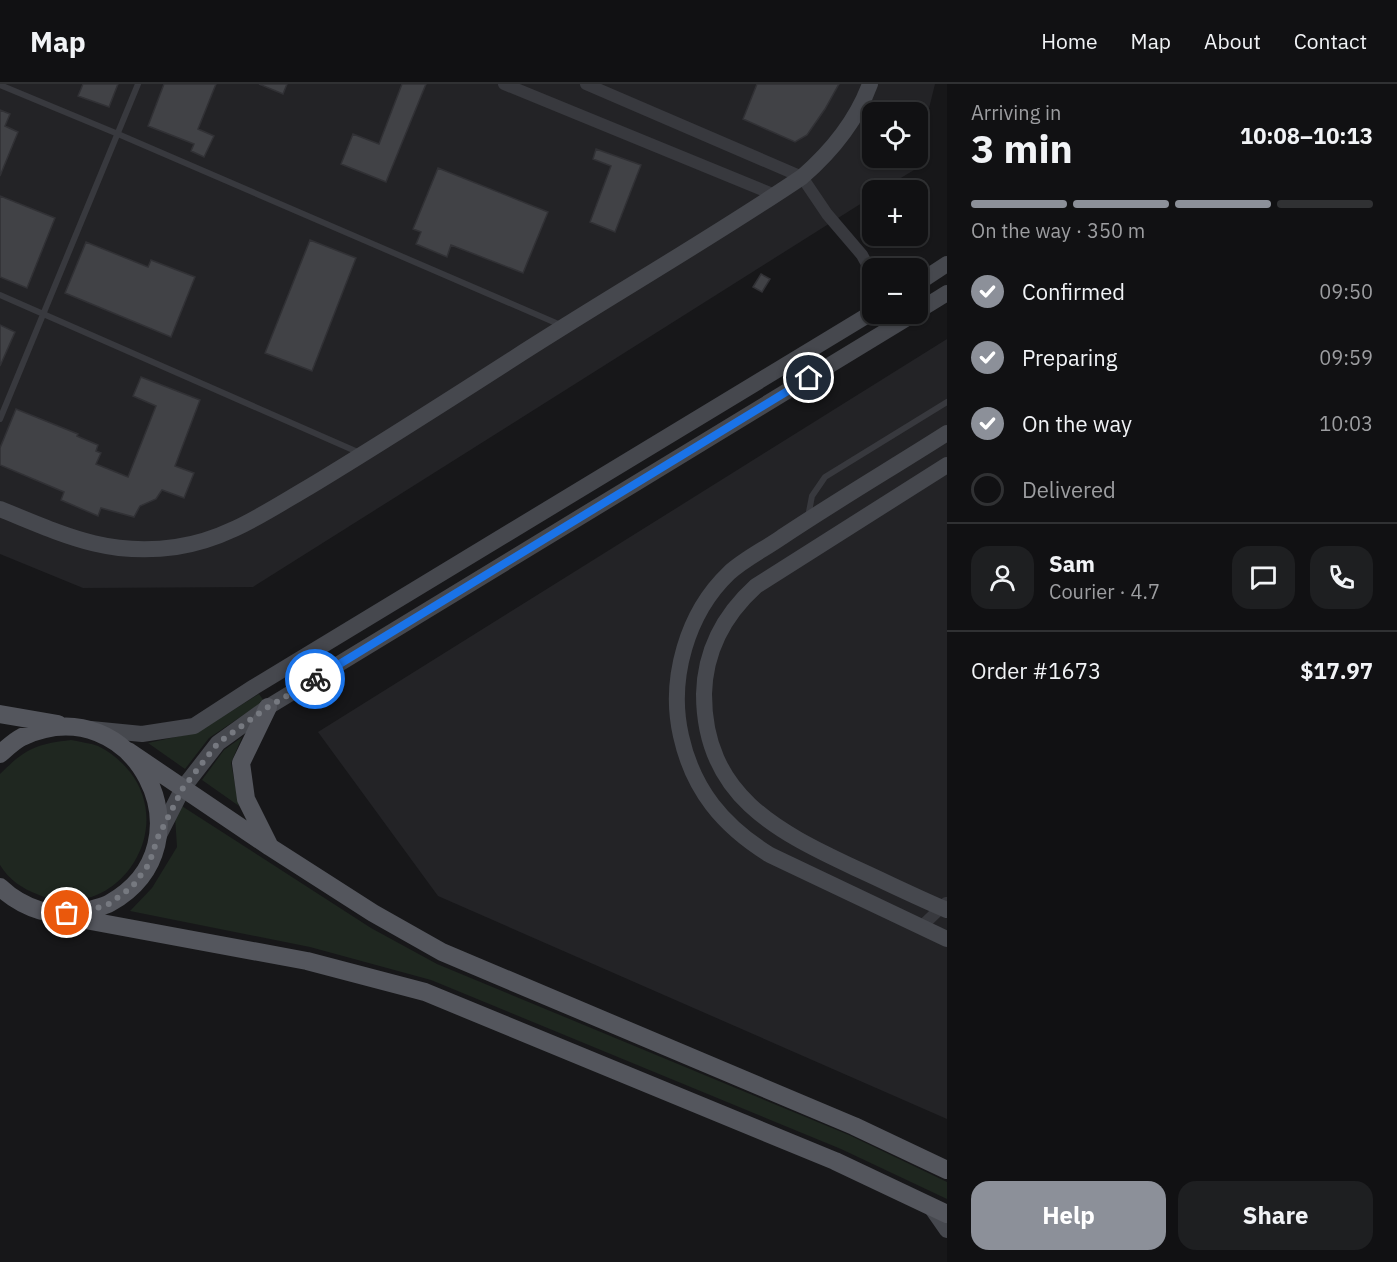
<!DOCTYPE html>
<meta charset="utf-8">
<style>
body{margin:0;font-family:"IBM Plex Sans",sans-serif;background:#1e1f21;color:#f1f3f6;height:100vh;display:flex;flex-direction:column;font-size:22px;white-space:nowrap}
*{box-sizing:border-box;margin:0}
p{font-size:20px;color:#9c9da0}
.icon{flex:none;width:33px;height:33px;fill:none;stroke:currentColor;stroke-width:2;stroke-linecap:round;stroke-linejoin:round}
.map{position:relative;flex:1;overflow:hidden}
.details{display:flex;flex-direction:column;background:#111113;width:450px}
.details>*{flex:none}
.tools{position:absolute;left:862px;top:18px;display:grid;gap:12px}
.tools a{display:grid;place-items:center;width:66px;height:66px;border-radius:12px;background:#111113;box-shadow:0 2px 4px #0004,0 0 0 2px #303133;font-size:30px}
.pin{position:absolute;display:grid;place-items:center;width:51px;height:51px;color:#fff;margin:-26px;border:3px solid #fff;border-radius:50%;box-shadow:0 2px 6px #0007}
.courier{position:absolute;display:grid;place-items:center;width:60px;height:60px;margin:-30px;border:4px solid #1a73e8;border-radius:50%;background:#fff;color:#222;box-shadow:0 2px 8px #0007}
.head em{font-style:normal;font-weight:700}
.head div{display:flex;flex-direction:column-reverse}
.head{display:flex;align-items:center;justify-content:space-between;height:102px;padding:0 24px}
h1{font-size:39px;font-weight:700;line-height:45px}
.bar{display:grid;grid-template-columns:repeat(4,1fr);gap:9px 6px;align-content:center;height:72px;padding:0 24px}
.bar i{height:8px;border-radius:4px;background:#303133}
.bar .current{background:#8c9099}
.bar p{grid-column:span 4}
.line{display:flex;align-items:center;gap:15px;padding:0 24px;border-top:2px solid #303133}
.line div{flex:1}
.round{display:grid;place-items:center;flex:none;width:63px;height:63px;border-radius:18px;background:#1e1f21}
ol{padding:0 24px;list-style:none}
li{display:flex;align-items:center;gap:18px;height:66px}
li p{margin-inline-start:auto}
li .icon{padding:6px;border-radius:50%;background:#8c9099;color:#fff;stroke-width:4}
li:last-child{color:#9c9da0}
li i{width:33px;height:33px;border:3px solid #303133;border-radius:50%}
.cta{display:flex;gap:12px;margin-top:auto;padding:12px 24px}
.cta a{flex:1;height:69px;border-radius:18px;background:#8c9099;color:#fff;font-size:24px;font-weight:700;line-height:69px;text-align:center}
.cta a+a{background:#1e1f21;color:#f1f3f6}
header{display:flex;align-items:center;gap:36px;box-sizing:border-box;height:84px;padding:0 30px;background:#111113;border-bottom:2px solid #303133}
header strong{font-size:28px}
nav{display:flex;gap:33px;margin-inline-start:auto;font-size:21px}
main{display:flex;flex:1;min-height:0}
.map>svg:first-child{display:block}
.built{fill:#232326}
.green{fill:#1f2720}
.building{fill:#414246;stroke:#313135;stroke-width:1.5}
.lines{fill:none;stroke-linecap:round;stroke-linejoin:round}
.lane{stroke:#38393e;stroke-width:6}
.street{stroke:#38393e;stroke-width:12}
.secondary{stroke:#46484e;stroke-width:16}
.primary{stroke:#54565d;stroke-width:18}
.done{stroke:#767980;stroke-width:6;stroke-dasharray:0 10.8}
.route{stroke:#1a73e8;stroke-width:8}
</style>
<header>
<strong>Map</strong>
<nav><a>Home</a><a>Map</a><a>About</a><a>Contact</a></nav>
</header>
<main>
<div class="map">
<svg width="947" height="1178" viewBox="0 0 947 1178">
<rect width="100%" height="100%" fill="#171719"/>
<!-- built -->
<path class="built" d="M0 0H935L918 69V28H873V74H917L914 86 881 106H873V112L253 503 83 504 0 470Z
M947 255V1035L438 812 318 648Z"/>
<!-- green -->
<path class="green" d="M259 610 264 617 209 654 185 685 148 659 198 648Z
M242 653 231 679 239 722 202 696 224 666Z
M71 656C80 658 90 659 98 662 111 668 121 677 130 688 178 750 113 841 39 811 23 805 9 796 0 781V690C25 665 36 660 71 656Z
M174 717 371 844 437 880 849 1051 947 1098V1115L841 1065 431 896 310 863 130 827 152 804 177 763Z"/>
<!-- building -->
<path class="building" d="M83 0H118L109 23 78 12Z
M164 0H216L198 45 214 52 204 73 191 67 194 60 148 42Z
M259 0H287L283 10Z
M402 0H426L386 98 341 80 353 50 379 60Z
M757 0H839L825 25 807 51 795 58 743 35Z
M0 26 10 30 5 42 18 48 0 92Z
M596 65 641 81 615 148 590 138 611 82 593 75Z
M438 84 548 128 523 189 451 161 447 173 416 160 421 148 413 145Z
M0 112 55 134 27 204 0 193Z
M310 156 356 174 312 287 265 269Z
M86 158 148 183 151 176 195 193 171 253 65 209Z
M761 190 770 195 762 208 753 203Z
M0 241 15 248 0 282Z
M141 293 200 316 175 382 194 389 184 414 162 406 156 415 140 422 134 433 101 424 98 432 61 416 64 408 0 381V364L16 325 78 350 77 352 98 361 96 367 101 369 96 380 128 393 156 322 133 312Z"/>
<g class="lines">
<!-- lane -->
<path class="lane" d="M0 1 118 50 563 242
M0 211 360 369
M0 335 138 0
M808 433 812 412 825 393 947 318"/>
<!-- street -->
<path class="street" d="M504 0 775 111
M586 0 802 93 827 130 862 171 873 191
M921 843 946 819"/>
<!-- secondary -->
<path class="secondary" d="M918 199 947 180
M918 227 947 209
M947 349C892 384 836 417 782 453 765 465 744 475 729 489 687 529 668 595 681 652 693 706 723 742 770 771L947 855
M947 381 756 502C724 531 705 567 704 610 704 711 776 747 855 784 886 798 916 813 947 826
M0 425C62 450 107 473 176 463 226 456 266 428 309 403 377 362 444 319 511 276 607 214 707 157 802 93 832 67 856 38 870 0
M91 645 142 650 194 642 254 603 873 228
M158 753 183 704 218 659 268 623 914 230
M931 1123 947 1146"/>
<!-- primary -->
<path class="primary" d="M268 623 241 679 246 715 269 761
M0 630 58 640
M128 667 270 763 373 829 442 868 854 1042 947 1086
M0 670C7 664 14 657 22 653 134 601 215 760 110 819 103 823 95 824 88 827 57 837 22 824 0 803
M53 830 307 877 425 908 835 1077 947 1130"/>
</g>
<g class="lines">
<!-- done -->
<path class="done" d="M67 829H82L109 820 132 803 149 780 158 753 183 704 218 659 268 623 315 595"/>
<!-- route -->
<path class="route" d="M315 595 809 294"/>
</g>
</svg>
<div class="tools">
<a><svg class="icon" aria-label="locate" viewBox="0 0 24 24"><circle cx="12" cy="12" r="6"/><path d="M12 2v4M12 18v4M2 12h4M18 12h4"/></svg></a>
<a>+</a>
<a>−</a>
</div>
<div class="pin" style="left:67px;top:829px;background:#ea580c"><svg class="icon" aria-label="bag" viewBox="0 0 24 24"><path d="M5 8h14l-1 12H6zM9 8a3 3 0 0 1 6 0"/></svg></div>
<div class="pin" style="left:809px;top:294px;background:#1f2937"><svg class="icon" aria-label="home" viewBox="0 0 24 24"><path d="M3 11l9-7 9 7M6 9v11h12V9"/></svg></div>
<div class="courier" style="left:315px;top:595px"><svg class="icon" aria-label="bike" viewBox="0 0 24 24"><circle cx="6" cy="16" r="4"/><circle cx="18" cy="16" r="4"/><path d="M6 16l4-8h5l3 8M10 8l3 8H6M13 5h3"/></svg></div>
</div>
<section class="details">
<div class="head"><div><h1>3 min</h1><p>Arriving in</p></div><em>10:08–10:13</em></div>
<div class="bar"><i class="current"></i><i class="current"></i><i class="current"></i><i></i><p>On the way · 350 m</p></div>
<ol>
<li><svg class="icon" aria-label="check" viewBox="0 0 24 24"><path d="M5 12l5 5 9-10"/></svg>Confirmed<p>09:50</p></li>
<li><svg class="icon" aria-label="check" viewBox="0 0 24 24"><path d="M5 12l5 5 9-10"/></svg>Preparing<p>09:59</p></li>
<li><svg class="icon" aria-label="check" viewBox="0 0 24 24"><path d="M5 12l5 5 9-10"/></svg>On the way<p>10:03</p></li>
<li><i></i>Delivered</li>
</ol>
<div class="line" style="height:108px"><a class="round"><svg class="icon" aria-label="person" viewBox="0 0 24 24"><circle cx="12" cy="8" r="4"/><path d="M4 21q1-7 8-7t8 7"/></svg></a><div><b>Sam</b><p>Courier · 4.7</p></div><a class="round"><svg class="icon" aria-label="chat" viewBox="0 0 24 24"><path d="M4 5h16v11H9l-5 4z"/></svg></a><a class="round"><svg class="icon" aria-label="phone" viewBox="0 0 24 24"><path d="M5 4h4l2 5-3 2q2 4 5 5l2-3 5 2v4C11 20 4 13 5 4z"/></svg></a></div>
<div class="line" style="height:78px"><div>Order #1673</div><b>$17.97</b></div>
<div class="cta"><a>Help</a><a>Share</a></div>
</section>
</main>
